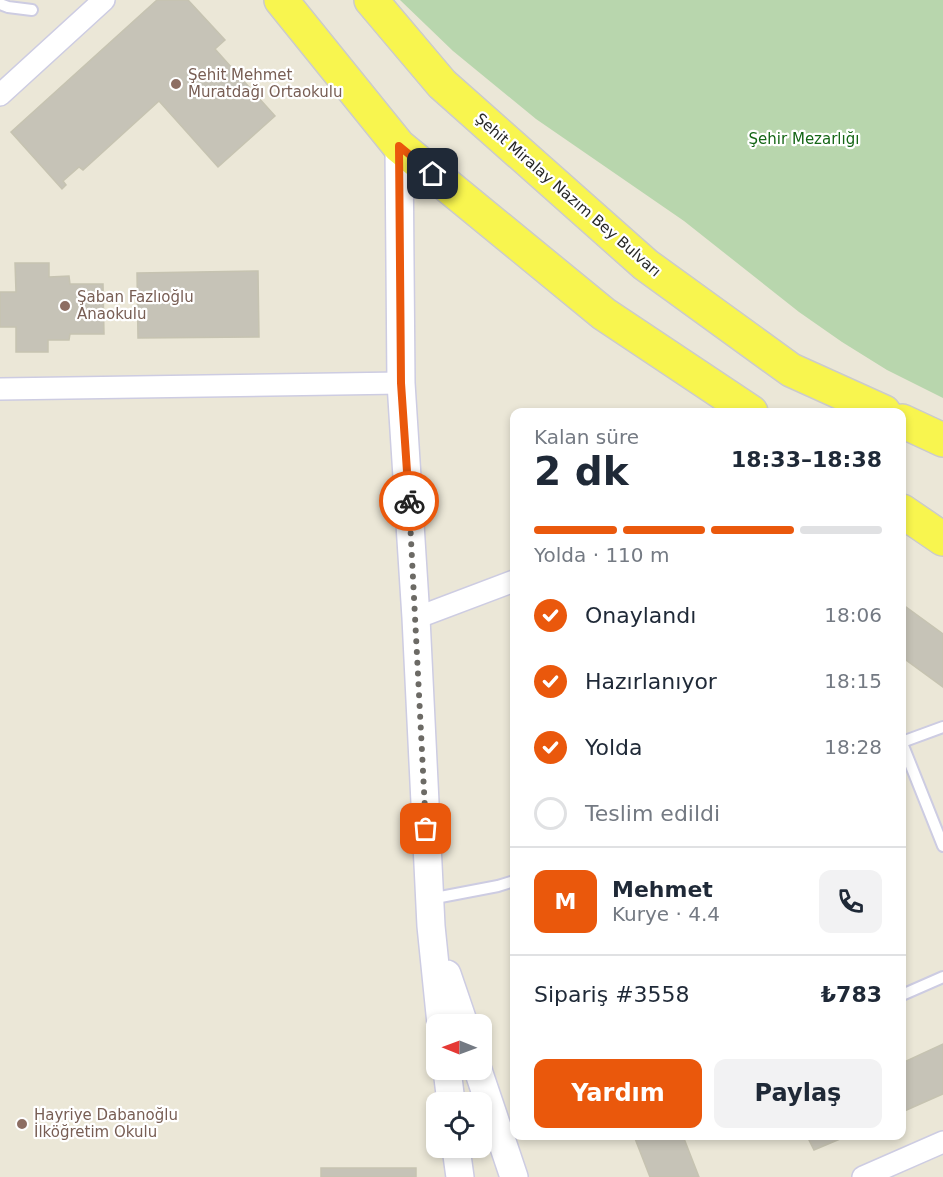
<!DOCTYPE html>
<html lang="tr">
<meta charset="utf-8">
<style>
body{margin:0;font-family:"DejaVu Sans",sans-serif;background:#f2f2f3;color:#1f2937;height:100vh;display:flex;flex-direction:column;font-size:22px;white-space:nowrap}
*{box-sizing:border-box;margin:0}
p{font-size:20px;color:#747a83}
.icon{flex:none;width:33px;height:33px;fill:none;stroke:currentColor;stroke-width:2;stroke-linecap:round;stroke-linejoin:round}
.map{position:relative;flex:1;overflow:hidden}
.side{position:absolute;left:510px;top:408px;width:396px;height:732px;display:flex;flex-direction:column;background:#fff;border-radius:12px;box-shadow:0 3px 9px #0003}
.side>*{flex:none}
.needle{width:39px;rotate:271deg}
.controls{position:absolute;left:426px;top:1014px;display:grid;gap:12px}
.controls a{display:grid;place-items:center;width:66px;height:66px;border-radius:12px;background:#fff;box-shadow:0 3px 9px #0003;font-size:30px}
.pin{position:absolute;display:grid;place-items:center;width:51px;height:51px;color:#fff;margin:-26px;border-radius:12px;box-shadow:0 3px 9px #0006}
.courier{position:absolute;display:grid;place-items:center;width:60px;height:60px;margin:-30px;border:4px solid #ea580c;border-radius:50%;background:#fff;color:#222;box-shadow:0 2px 8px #0007}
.head em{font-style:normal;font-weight:700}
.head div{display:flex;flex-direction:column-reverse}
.head{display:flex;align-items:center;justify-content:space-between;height:102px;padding:0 24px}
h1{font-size:39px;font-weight:700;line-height:45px}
.bar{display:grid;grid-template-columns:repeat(4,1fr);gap:9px 6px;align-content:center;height:72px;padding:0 24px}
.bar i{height:8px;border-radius:4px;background:#e0e1e3}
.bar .on{background:#ea580c}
.bar p{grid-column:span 4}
.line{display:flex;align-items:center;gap:15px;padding:0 24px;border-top:2px solid #e0e1e3}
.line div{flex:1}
.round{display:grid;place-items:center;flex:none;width:63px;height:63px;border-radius:12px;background:#f2f2f3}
ol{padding:0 24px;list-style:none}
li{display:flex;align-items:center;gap:18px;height:66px}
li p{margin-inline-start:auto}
li .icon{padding:6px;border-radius:50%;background:#ea580c;color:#fff;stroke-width:4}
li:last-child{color:#747a83}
li i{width:33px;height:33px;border:3px solid #e0e1e3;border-radius:50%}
.cta{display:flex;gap:12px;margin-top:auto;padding:12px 24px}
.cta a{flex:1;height:69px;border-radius:12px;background:#ea580c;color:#fff;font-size:24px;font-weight:700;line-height:69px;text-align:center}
.cta a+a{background:#f2f2f3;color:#1f2937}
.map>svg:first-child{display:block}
.cemetery{fill:#b8d6ad}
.building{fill:#c6c3b7;stroke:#c6c3b1;stroke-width:1.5}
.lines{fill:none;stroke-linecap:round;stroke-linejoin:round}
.service-casing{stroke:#cdcce2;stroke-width:14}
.minor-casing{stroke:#cdcce2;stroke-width:24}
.tertiary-casing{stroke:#cdcce2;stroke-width:30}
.primary-casing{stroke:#cbcbcb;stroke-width:36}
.service{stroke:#fff;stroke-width:10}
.minor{stroke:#fff;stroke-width:21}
.tertiary{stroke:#fff;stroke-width:27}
.primary{stroke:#f8f54f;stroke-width:33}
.done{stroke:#6c6a65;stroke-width:6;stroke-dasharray:0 10.8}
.route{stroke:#ea580c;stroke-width:8}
.education-dot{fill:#8d6e63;stroke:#fff;stroke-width:2}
.labels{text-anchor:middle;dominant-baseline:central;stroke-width:4.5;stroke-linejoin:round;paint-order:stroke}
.education-label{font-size:15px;fill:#785e54;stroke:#fff;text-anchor:start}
.park-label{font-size:15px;fill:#156616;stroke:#fff}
.street-label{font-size:15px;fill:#272727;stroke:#fff}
</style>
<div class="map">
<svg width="943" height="1177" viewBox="0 0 943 1177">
<rect width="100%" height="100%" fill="#ebe7d7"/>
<!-- cemetery -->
<path class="cemetery" d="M400 0H943V398L887 370 842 342 799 312 684 221 536 119 453 51Z"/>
<!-- building -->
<path class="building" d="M157 0H188L225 40 215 49 275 116 218 167 159 101 83 170 79 167 63 181 66 185 62 189 11 132Z
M15 263H49V277L69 276 70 284H103L104 334H70L69 340H48V352H16V327H0V292H16Z
M258 271 259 337 138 338 137 273Z
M902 604 943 634V687L902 657Z
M943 1044V1094L902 1112V1063Z
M634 1136H683L699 1177H650Z
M807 1136H847L814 1150Z
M321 1168H416V1177H321Z"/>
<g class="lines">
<!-- service casing -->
<g class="service-casing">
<path id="service" d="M0 4 8 7 32 10
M902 742 943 727
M902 743 943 846
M430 899 498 886 514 881
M902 995 943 977"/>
</g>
<!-- minor casing -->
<g class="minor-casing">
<path id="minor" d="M0 95 104 0
M0 389 401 383
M416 618 514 581
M863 1177 943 1142"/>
</g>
<!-- tertiary casing -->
<g class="tertiary-casing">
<path id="tertiary" d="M399 146 401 383 416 618 431 926 441 1024
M447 974 464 1024
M447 1070 451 1102
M478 1070 514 1177
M456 1148 460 1177"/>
</g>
<!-- primary casing -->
<g class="primary-casing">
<path id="primary" d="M281 0 399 146 604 314 751 412
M371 0 442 84 646 265 791 370 884 412
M902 421 943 440
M902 511 943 539"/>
</g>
<!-- service -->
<use href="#service" class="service"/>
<!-- minor -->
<use href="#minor" class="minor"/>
<!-- tertiary -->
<use href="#tertiary" class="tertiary"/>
<!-- primary -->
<use href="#primary" class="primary"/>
</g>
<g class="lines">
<!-- done -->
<path class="done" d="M409 501 426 829"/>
<!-- route -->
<path class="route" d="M409 501 401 383 399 146 433 174"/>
</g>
<!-- markers -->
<g class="education-dot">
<circle cx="176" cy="84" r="6"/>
<circle cx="65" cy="306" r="6"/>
<circle cx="22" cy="1124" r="6"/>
</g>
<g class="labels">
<!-- education labels -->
<g class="education-label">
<text x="188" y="75">Şehit Mehmet<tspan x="188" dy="17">Muratdağı Ortaokulu</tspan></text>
<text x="77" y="297">Şaban Fazlıoğlu<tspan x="77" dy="17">Anaokulu</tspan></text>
<text x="34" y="1115">Hayriye Dabanoğlu<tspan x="34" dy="17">İlköğretim Okulu</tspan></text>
</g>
<!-- park labels -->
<g class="park-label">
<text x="804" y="139">Şehir Mezarlığı</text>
</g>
<!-- street labels -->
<g class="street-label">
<text transform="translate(568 195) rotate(41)">Şehit Miralay Nazım Bey Bulvarı</text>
</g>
</g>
</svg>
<div class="controls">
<a><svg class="needle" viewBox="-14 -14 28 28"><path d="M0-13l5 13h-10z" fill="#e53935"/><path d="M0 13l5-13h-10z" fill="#747a83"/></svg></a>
<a><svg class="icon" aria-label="locate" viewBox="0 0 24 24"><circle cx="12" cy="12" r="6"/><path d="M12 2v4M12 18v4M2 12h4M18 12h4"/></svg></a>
</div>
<div class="pin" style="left:426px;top:829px;background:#ea580c"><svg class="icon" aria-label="bag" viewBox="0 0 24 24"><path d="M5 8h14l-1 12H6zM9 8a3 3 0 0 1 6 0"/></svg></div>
<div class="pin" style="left:433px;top:174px;background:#1f2937"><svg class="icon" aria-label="home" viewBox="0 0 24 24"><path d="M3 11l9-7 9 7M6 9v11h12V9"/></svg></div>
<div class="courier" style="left:409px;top:501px"><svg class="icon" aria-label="bike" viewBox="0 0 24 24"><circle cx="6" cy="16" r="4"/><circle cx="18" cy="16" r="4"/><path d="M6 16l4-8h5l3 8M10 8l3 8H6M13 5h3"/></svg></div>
<section class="side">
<div class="head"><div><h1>2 dk</h1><p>Kalan süre</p></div><em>18:33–18:38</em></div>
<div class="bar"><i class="on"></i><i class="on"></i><i class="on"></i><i></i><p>Yolda · 110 m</p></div>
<ol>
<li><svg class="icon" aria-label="check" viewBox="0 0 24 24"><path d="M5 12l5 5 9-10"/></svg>Onaylandı<p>18:06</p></li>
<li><svg class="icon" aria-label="check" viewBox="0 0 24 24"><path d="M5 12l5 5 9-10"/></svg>Hazırlanıyor<p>18:15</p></li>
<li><svg class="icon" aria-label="check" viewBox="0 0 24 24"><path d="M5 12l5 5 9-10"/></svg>Yolda<p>18:28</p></li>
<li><i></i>Teslim edildi</li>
</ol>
<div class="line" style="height:108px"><b class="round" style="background:#ea580c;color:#fff">M</b><div><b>Mehmet</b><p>Kurye · 4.4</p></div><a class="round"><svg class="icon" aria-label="phone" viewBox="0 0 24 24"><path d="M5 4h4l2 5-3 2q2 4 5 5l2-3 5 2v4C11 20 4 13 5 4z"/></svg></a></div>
<div class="line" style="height:78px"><div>Sipariş #3558</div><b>₺783</b></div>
<div class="cta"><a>Yardım</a><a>Paylaş</a></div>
</section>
</div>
